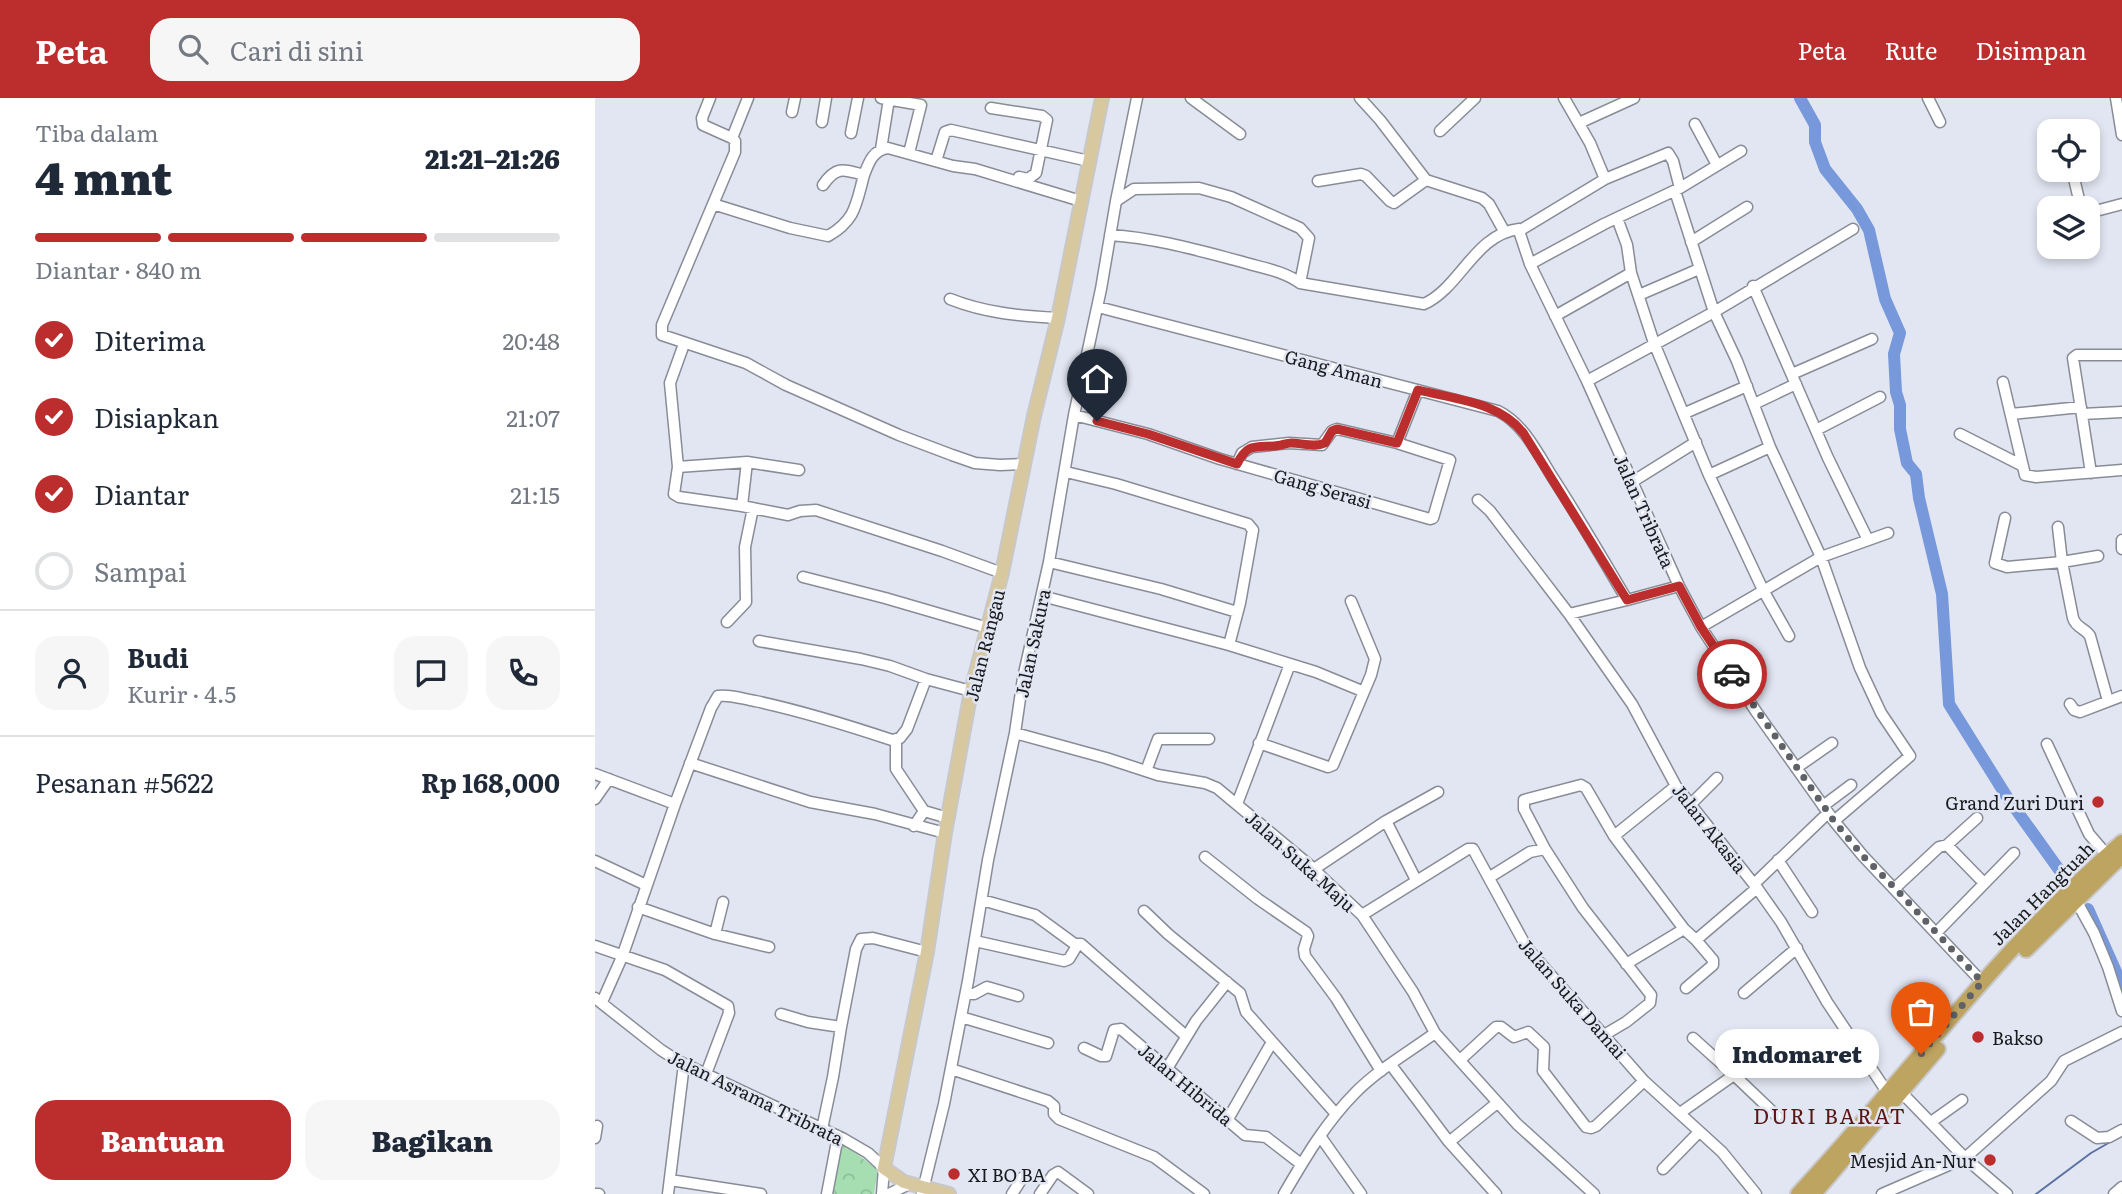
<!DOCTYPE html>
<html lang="id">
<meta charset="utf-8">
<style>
body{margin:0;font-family:Literata,serif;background:#f6f6f7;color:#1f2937;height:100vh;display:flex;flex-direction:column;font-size:26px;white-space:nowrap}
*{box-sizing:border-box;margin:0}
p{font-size:23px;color:#747a83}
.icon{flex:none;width:38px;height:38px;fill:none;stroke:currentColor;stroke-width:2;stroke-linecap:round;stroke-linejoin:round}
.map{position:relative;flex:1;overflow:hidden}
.details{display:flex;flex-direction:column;background:#fff;width:595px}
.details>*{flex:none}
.fabs{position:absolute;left:1442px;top:21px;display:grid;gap:14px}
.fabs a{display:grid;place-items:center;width:63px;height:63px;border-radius:14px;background:#fff;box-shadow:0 4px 10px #0003;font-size:35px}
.pin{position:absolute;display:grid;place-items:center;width:60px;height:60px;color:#fff;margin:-72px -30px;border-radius:50% 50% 50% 0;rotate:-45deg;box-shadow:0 0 7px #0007}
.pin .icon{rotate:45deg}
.courier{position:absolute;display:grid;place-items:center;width:70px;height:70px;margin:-35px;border:5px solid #bc2d2d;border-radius:50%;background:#fff;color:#222;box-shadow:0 2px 9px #0007}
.bubble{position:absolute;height:49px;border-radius:21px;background:#fff;box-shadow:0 4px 10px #0003;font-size:23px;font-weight:800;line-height:49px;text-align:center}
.head em{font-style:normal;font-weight:800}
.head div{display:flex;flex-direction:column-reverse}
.head{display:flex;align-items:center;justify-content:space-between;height:119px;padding:0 35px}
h1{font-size:46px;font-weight:800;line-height:52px}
.bar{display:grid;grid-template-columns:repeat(4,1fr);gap:10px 7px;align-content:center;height:84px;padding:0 35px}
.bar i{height:9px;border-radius:5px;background:#e0e1e3}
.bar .on{background:#bc2d2d}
.bar p{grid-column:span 4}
.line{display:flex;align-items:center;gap:18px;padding:0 35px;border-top:2px solid #e0e1e3}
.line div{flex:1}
.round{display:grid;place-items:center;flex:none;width:74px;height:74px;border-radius:21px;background:#f6f6f7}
ol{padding:0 35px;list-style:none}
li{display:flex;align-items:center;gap:21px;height:77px}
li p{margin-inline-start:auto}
li .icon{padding:7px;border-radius:50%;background:#bc2d2d;color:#fff;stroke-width:4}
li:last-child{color:#747a83}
li i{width:38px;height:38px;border:4px solid #e0e1e3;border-radius:50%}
.primary-button{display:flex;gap:14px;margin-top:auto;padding:14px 35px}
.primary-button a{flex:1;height:80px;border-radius:21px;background:#bc2d2d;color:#fff;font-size:28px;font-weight:800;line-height:80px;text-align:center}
.primary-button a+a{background:#f6f6f7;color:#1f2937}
header{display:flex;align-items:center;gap:42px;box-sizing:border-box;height:98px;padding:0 35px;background:#bc2d2d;color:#fff}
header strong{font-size:33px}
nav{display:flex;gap:38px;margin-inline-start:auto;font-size:24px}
.search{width:490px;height:63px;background:#f6f6f7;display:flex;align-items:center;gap:18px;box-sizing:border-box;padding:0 24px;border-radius:21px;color:#747a83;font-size:26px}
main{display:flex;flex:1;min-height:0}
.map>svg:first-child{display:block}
.park{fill:url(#park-crowns)}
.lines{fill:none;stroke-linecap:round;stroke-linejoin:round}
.stream{stroke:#5b72a2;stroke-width:2}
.river{stroke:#7798da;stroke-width:12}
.minor-casing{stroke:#888c96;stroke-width:13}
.major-casing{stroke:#c8c8c9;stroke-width:16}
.highway-casing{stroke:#c8c8c9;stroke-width:18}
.minor{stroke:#fff;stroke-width:10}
.major{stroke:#d8c8a0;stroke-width:12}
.highway{stroke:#bea461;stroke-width:14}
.done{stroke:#5f6168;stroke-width:7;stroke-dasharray:0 12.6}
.route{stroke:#bc2d2d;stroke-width:9}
.poi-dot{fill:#bc2d2d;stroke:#e2e6f2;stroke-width:2.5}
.labels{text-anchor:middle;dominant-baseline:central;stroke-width:5;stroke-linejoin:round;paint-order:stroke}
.street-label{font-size:18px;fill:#191a1e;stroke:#e2e6f2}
.poi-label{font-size:18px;fill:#191a1e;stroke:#e2e6f2;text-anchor:end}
.quarter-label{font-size:21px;letter-spacing:2px;fill:#5a1614;stroke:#e2e6f2}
</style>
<header>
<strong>Peta</strong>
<div class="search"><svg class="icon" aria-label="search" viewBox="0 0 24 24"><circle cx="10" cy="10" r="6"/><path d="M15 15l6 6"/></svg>Cari di sini</div>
<nav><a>Peta</a><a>Rute</a><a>Disimpan</a></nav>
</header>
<main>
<section class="details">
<div class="head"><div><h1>4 mnt</h1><p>Tiba dalam</p></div><em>21:21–21:26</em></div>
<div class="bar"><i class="on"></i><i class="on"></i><i class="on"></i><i></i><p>Diantar · 840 m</p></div>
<ol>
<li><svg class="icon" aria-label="check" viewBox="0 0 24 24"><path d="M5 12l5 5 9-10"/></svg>Diterima<p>20:48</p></li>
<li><svg class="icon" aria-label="check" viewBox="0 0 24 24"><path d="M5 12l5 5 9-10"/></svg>Disiapkan<p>21:07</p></li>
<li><svg class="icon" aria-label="check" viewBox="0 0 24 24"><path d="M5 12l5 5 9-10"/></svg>Diantar<p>21:15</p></li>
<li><i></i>Sampai</li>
</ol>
<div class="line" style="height:126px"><a class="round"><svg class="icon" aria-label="person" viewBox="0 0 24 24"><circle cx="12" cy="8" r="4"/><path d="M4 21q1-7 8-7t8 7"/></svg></a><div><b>Budi</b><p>Kurir · 4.5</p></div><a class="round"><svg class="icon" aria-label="chat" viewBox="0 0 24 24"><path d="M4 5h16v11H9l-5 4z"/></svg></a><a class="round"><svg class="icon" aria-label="phone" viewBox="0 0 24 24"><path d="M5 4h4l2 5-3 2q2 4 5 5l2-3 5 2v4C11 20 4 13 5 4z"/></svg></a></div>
<div class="line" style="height:91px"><div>Pesanan #5622</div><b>Rp 168,000</b></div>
<div class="primary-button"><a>Bantuan</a><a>Bagikan</a></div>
</section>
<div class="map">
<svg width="1527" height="1096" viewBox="0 0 1527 1096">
<defs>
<pattern id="park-crowns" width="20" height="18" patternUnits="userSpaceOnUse" patternTransform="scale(1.75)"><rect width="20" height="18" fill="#a6deb2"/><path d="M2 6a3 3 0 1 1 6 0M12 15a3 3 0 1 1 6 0" fill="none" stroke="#8ebe99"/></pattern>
</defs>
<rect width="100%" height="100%" fill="#e2e6f2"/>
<!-- park -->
<path class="park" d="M245 1043 283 1072 279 1096H236Z"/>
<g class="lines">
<!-- stream -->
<path class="stream" d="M1441 1096 1496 1055 1517 1043"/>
<!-- river -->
<path class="river" d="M1205 0 1220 27V44L1230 71 1262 111 1274 132 1290 201 1305 235 1299 256 1301 294 1305 307V331L1312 365 1321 376 1324 400 1347 496 1354 606 1412 699 1470 780
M1493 811 1527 887"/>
<!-- minor casing -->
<g class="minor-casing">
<path id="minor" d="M115 0 107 20 108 27 137 40
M153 0 137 40 140 43V54L67 227V237L151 265 191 287 304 337 357 357 380 365 405 367 429 366
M286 0 326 7 314 55
M596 0 645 36
M765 0 785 22 831 82
M969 0 995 45 1010 81 924 133 935 166 992 283 1084 488 1106 529 1160 612 1239 723 1268 758 1387 884
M1333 0 1345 24
M1521 0 1527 37
M396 10 447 18 452 22 441 75 433 81 424 79
M197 14 200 0
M227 24 231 0
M984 25 1039 0
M1100 26 1122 67
M845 33 880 0
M256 35 263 0
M286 51 294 1
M341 63 350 34 356 32 494 63
M1477 72 1486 110
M1010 81 1073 55 1078 63 1085 90
M723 83 766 76 771 78 795 103 799 105 831 82 887 100 894 106 909 133
M228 87C241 68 248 71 269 77 274 64 278 52 293 50L358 68 380 71 486 103
M1080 93 1119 214 1142 263 1175 349 1226 459 1265 570 1286 615 1315 658 1239 723
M521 103 539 91 604 90 636 99 705 130 714 140 705 185
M118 106 195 130 233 138C261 122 261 106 269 77
M1493 115 1527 106
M1022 120 1032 147 1036 175
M515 137C560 140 602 152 644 163 666 170 687 172 705 185L829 206C865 190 880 136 924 131
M1096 144 1152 109
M935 166 1009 126 1085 90 1146 53
M1158 188 1233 360 1273 442
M1044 197 1104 171
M355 201C390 215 425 218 463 220
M503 209 903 313C929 326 943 356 958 380 984 420 1008 461 1032 502L1084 488
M960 218 1036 175 1059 245 1114 377 1168 492 1194 538
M89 246 75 285 83 369 79 396 84 399 147 408
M1197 276 1277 241
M992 283 1119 214 1258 131
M1408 284 1430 377 1441 379 1527 372
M1159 306 1201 286
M1090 315 1152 288
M1416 316 1486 309
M1487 316 1527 314
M479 317 553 336 625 361 835 421 838 420 855 362 802 345 823 292
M1221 332 1285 299
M1365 336 1426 367
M152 364 147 408 193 417 205 413 221 412 347 453 407 475
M642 366 647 355 657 349 694 345 727 347 737 333 742 331 802 345
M83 369 152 364 204 372
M1496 375 1478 260 1482 257H1527
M1114 377 1175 349
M1037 384 1101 344
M883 402 895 413 974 516 1037 606 1081 688 1162 790 1186 824 1232 904 1292 994
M1410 420 1400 465 1412 469 1467 464 1478 520C1481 530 1490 530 1495 538L1513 603
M1463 429 1467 464 1503 458
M1527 442V451
M454 464 566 491 642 514
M208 479 290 500 393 530
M447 498 634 547 645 505 658 432 653 426 521 386 471 374
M974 516 1032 502
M132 524 151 504 150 449 158 410
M1106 529 1226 459 1293 435
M164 543 266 561 295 568 331 581 376 593
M634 547 721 574 767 593
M1475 606 1479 612 1485 614 1527 598
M420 635 511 660 563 677 610 685 622 690 712 765 767 817 818 894 840 935 922 1026 999 1096
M301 642V671L329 713
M664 645 733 669 738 667 776 577 780 561 756 503
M1452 646 1494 736 1512 757
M95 665 215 704 280 716 350 735
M1201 670 1237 645
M551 673 563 641H614
M0 676 80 706 27 859 7 904
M0 701 14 681
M80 706 116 610 123 598C135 596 148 601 160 603 207 613 252 627 297 642L305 640 312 631 331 581
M642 706 695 566
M1095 707 1122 680
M1228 708 1256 687
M791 723 821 782
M319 728 329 713 353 720
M1019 738 1081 688
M1352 747 1389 785
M950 751 929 711V702L986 687 991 690 1019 738 1089 831 1101 842 1162 790
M610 759 663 801 711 834 713 838 709 851 710 858 741 900 786 973
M1183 762 1217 814
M0 763 51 787
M719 771 791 723 843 694
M895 779 935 754 950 751 988 810 1056 897 1055 905 1031 924 1009 937
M1159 786 1233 715
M1300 790 1344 749 1352 747 1382 720
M387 802 440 817 481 847
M1482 804 1499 835 1513 869 1527 913
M43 809 120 836 128 804
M549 813 573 836 645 895 651 914 741 1016
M767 817 873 751H878L932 850 1049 983 1127 1054 1161 1096
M1342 834 1419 755
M120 836 174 849
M380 843 469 863 474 861 483 846H486L591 938
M0 848 70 872 133 908 134 915 111 976
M1031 866 1089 831
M1091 890 1118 867V862L1101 842
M371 895 379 896 392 889 423 898
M1149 895 1202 850
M0 900 66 952 83 963 249 1041 273 1055 289 1070 287 1096
M186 916 213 924 246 929 238 979 227 1031
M366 919 453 945
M246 929 261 851 266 841 278 840 332 854
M1098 940 1139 977
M489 950 506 958H511L519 932 526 931 650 1037 671 1039 706 1066
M865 962 901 929H906L919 939 933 934 949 949 948 973 991 1029 996 1030 1001 1028 1049 983
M796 967 854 1044 901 1096
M573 969 601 923 632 884
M356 971 453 1003 459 1008V1016L464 1021 559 1059 609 1096
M1306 994 1370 1060 1412 1096
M1085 1015 1139 977 1182 1018
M633 1021 677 944
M1476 1023 1502 1040 1514 1039 1527 1032
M1336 1024 1367 1002
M725 1038 766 1096
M0 1040 2 1028
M854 1044 902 1005
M1068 1071 1104 1034
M75 1082 166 1096
M0 1096H4
M73 1096 89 966
M232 1096 243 1038
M294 1096 316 1085
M327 1096 349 1006 373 883 393 762 420 635 428 580 454 464 479 317 506 191 521 103 542 0
M417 1096 428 1079
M445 1096 458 1077 463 1074 493 1096
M689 1096C710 1060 731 1024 761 994 784 971 814 954 840 935
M1287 1096 1370 1060 1456 983 1469 963 1527 934
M1519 1096 1527 1089"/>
</g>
<!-- major casing -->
<g class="major-casing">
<path id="major" d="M354 1096 309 1084 289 1070 332 854 350 735 376 593 407 475 439 318 463 220 507 0"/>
</g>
<!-- highway casing -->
<g class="highway-casing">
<path id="highway" d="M1431 852 1527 758
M1203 1096C1311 980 1406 848 1527 744
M1219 1096 1343 951"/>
</g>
<!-- minor -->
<use href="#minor" class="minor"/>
<!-- major -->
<use href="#major" class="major"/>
<!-- highway -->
<use href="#highway" class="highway"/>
</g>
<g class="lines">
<!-- done -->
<path class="done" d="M1137 576 1239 723 1268 758 1300 790 1387 884 1326 956"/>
<!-- route -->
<path class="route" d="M502 323 553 336 642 366C652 346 659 349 679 348 685 348 691 345 696 345 708 345 719 350 730 345L737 333 742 331 802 345 823 292C859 301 906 304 929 336L1032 502 1084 488 1106 529 1137 576"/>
</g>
<!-- markers -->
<g class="poi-dot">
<circle cx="1503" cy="704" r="7"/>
<circle cx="1383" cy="939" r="7"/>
<circle cx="1395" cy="1062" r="7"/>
<circle cx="359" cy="1076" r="7"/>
</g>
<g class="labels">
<!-- street labels -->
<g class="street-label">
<text transform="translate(739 270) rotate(15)">Gang Aman</text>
<text transform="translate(728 390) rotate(16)">Gang Serasi</text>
<text transform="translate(1050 413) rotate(66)">Jalan Tribrata</text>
<text transform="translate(437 545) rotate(-78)">Jalan Sakura</text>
<text transform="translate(389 547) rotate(-76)">Jalan Rangau</text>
<text transform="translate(1115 730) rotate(52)">Jalan Akasia</text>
<text transform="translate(706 763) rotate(42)">Jalan Suka Maju</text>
<text transform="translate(1447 795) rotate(-45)">Jalan Hangtuah</text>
<text transform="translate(978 900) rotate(49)">Jalan Suka Damai</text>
<text transform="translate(591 986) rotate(40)">Jalan Hibrida</text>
<text transform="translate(161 999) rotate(26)">Jalan Asrama Tribrata</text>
</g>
<!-- poi labels -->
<g class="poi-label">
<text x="1489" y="704">Grand Zuri Duri</text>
<text x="1397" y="939" text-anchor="start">Bakso</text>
<text x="1381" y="1062">Mesjid An-Nur</text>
<text x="373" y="1076" text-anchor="start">XI BO BA</text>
</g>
<!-- quarter labels -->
<g class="quarter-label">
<text x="1235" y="1016">DURI BARAT</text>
</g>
</g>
</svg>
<div class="fabs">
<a><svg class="icon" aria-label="locate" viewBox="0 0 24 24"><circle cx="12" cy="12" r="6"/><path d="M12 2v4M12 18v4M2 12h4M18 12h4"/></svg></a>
<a><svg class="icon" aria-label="layers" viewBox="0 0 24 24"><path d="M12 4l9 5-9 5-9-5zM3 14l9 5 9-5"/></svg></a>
</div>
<div class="pin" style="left:1326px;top:956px;background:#ea580c"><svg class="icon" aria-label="bag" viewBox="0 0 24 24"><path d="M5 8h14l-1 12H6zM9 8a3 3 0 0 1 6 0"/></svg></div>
<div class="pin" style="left:502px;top:323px;background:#1f2937"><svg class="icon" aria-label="home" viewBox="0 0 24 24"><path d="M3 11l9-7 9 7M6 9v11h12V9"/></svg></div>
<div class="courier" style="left:1137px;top:576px"><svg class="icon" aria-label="car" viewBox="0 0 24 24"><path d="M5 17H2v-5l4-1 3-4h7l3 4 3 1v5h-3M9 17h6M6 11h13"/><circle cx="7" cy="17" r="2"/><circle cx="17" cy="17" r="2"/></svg></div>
<div class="bubble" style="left:1120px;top:931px;width:164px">Indomaret</div>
</div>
</main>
